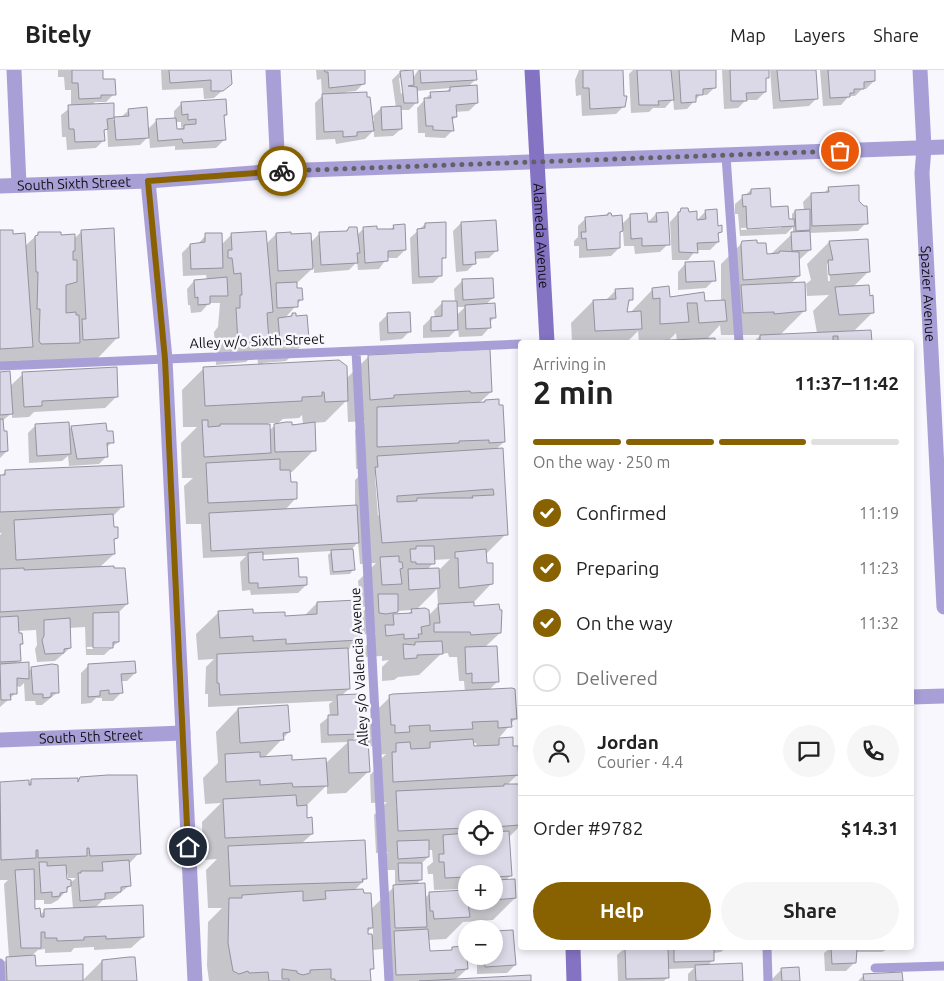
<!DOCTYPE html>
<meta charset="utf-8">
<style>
body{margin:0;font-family:Ubuntu,sans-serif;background:#f6f6f6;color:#222;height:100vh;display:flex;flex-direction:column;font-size:19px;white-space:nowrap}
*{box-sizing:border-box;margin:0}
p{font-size:16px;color:#767676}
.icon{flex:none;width:28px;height:28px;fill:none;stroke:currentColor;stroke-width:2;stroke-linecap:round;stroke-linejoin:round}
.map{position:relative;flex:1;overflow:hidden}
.drawer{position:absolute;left:518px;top:270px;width:396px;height:610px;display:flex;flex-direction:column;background:#fff;border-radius:5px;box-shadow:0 2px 8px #0003}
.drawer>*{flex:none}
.buttons{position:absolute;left:458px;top:740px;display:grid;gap:10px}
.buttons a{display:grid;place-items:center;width:45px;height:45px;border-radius:50%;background:#fff;box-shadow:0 2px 8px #0003;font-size:25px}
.pin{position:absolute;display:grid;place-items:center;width:42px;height:42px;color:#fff;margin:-21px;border:2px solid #fff;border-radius:50%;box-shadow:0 1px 5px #0007}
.courier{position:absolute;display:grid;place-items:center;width:50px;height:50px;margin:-25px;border:4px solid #886200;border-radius:50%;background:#fff;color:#222;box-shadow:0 1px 6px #0007}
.headline em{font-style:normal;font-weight:700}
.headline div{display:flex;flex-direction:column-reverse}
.headline{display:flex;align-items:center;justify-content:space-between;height:85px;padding:0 15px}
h1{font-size:32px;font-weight:700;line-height:38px}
.bar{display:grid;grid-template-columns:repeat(4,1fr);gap:8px 5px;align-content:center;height:60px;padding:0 15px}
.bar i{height:6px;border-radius:4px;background:#e0e0e0}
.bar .selected{background:#886200}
.bar p{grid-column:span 4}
.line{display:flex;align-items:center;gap:12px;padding:0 15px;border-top:1px solid #e0e0e0}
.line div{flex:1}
.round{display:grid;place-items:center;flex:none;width:52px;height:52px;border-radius:26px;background:#f6f6f6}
ol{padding:0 15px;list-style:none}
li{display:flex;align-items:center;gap:15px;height:55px}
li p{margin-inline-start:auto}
li .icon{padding:5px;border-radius:50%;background:#886200;color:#fff;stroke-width:4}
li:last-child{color:#767676}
li i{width:28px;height:28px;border:2px solid #e0e0e0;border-radius:50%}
.primary-button{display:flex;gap:10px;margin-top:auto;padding:10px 15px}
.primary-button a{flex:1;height:58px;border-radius:30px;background:#886200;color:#fff;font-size:20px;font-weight:700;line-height:58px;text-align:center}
.primary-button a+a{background:#f6f6f6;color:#222}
header{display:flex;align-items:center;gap:30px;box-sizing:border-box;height:70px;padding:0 25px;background:#fff;border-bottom:1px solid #e0e0e0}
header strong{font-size:24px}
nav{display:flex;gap:28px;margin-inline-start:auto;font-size:18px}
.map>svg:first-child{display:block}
.shadow{fill:#0003;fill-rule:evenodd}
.building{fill:#dbd9e7;stroke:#94929f;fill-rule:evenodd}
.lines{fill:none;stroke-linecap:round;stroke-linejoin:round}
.lane{stroke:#a99fd7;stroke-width:9}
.street{stroke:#a99fd7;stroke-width:15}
.secondary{stroke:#8473c3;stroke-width:15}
.done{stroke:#616166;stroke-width:5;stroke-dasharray:0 9}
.route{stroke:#886200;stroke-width:6}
.labels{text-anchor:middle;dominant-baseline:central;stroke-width:5;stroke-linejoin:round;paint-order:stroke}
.street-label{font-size:14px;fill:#101014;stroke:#f8f7fd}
</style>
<header>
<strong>Bitely</strong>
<nav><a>Map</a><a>Layers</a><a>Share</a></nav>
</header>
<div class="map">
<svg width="944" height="911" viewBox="0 0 944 911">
<rect width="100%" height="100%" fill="#f8f7fd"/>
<!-- shadow -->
<path class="shadow" d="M58 0H103L102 10 114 24 106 32H95L92 35 113 34V50L120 48 129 40 147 60 157 50 174 49V41L182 33 226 45 223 48 224 70 216 78 175 80V76L150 78 149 66 140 75 108 77 107 58 103 62 104 70 96 78 67 80 66 67H62L61 45 71 37V20H65L64 7H58ZM175 52H181V57H183L175 60Z
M161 0H230L231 13 214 28 204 29 203 18 162 20Z
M316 0H364V13L356 21 346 22V24L370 51H374L373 46 381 38H396L392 10 400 2H412V10L418 0H475L476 9 468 17 477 33 469 41 455 42 456 47 451 51 453 60 445 68 425 67V63H418L417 38 431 23 446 22 450 18 416 21 417 32 409 40H400L401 59 393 66 374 67V60L365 69 336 74 335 69 316 70 315 33 322 26 321 9 317 10ZM399 8H402L404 22 401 24Z
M579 0H622L624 36 616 44 582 46 581 25 576 26 575 10Z
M633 0H714L715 17 707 25H700L687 39 674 40 673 29 665 38H653L649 42 631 43 629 4Z
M722 0H767L765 22 757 30H746L738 38 724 39Z
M770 0H801L817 28 809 36 773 39Z
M820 0H873L874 11 866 19H862L855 26H849L841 35 823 36Z
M829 118 858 132 866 153 858 161 809 163 810 180 798 191 799 206 790 214 805 240 780 265 817 263 813 241 829 225 807 226 806 214 811 210 807 194 829 172 867 170 868 202 852 218 873 242 853 262 870 261 871 272H753L761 265H721L720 255 706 270H714V272H639L638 261 627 272H572L571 253 593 231H605L616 220 632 229 627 234 626 243H630L653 219 669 228 703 233 721 231V194L743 172 766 185H770L793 163V157L786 164 740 166 738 144H735V134L751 120 769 138 788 151 792 150V144L795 141 804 140 803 132 811 124H823ZM781 156V158L741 160V158ZM829 192 830 211H828L827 194ZM676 263 677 271 667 272Z
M681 140 696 151 706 141 721 162 717 165 718 172 710 180H696L688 190H672L670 152Z
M610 144 622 154 631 145 646 154 656 144 668 174 660 182 635 184 634 176H624L623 160 618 165 619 178 611 186 579 188V176H574V171L578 167V156L586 148Z
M461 153 497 180 489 188 474 189 475 193 467 201 456 202 453 161Z
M425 154 445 187 440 191 441 205 433 213 412 214 410 168Z
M394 156 405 180 397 188H387L379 199 358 200 357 192 349 200 314 203V197L296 214 301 230 285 248 292 245 308 269 286 291 263 293V295L346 309 369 286 491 322 478 334 485 331 504 372 495 380 506 464 485 485 486 495 492 513 473 533V537L500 563 485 577 498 611 490 619 477 620 516 648 498 669H511L518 704 507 715H520V756L508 768 510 806 505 811 515 828 493 850 463 852 446 869 428 870V883L466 878 467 899 455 910 530 911H385L383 879 372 880 373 898 369 902 370 911H209L207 896 208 852 222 838H208L206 800 217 789 203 790 202 752 221 733 205 734 203 708 218 693 216 662 238 639 289 662 264 688 325 694 348 672 321 673 320 654 330 646 329 634 333 631 208 637V624H205L206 597 214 589 198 590 196 564 219 542 284 547 304 546 317 533 358 547 368 536 361 537 358 511 376 493 360 494 358 472 352 479 353 500 350 504 330 505 328 485 332 481 262 485V491L298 508 306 515 298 523 251 525 250 520 242 521 240 492 246 486 203 488 201 454H186L184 416 193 408H182L181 373 197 357H183L182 320 204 298 258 295 257 281 246 292 216 295 214 262 218 257 220 233H209L201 242 191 243 190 235H188L187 219 194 211 207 210 206 205 183 206 182 183 190 175 198 174 206 165 221 175 232 164 266 174 276 164 311 172 320 163 345 162 349 158 357 165 364 158 376 161 390 160ZM347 330 348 352 365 351 355 360 356 399 367 398 355 410V436L285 440 296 428 289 413V402H292L314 380 313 353 325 352ZM302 345 303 354 276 355 283 349 299 348ZM268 353H277L269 361ZM375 406H377L380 444 378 446ZM450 489 438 501 427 500 433 493V490ZM437 519 438 536 428 546 416 540ZM412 540 408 544 393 545 397 541ZM376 563 364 578V587L382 586V591L389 590 382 597V611L394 610 398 607 419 605 441 584 448 583 449 587H457L459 611H464L465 623 390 627 368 649 369 671 351 672 358 664 341 626 349 619 347 581 359 569V565ZM472 673H476L477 677H472ZM373 676V685L386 684 374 696V701L370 705 371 733 387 732 374 745 376 783 388 782 386 784 387 800H395V816L370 840 354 821 366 808 301 774 312 764 306 749 305 737 327 715V724L346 723 369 701 367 677ZM466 749H494V776H466ZM428 780H432L433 792 427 797 428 804H433L434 820 466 819V821L430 823 424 829 416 815 421 809 420 795 428 787ZM466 804H494V831H466ZM373 857V865H367V862Z
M0 161 12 165 24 177 39 163 74 169 82 161 118 267 96 290 19 296 18 290 9 299H0Z
M685 194 714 210 706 218 678 220V202Z
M462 211 493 228 485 235 495 247 489 253V258L482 266 459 267 458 258 449 267 423 268V256L431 248H435L434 241 442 233 455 232 454 219ZM456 237H465L457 245Z
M409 243 410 261 402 269 380 271 379 253 387 245Z
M0 303 10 316 23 304 117 326 105 338 34 342 29 347 12 348V343L2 351 7 381 0 388Z
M36 355 68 360 72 357 106 362 112 372 106 378 107 386 99 394 69 396 68 386 62 391 29 393 28 363Z
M5 402 122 437 112 447 113 459 117 468 113 471 114 484 100 497 127 534 118 543V572L104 585H86L85 557 69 558 70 578 55 591 37 592 35 579 37 575 36 560 17 561 22 574 19 577V590L15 594 28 602 32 598 58 622 42 635H36L35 631H25L24 613 20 617 16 616V623L0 637V465L2 463H0V407ZM111 576 109 579H87V577Z
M89 595 135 603 127 611H121V623L113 631H102V628H96L91 633 81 634V603Z
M81 708 139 783 128 795 129 816 112 829 103 830 95 838 143 867 131 878 94 880V877L74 878 71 882 45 883V879L38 880 30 887 35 897 82 911H0V895L9 888 4 814 8 810H0V714L28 712V714L32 710 77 711ZM68 803V808H76L70 813 65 811ZM71 815 73 839 45 840 39 846 34 840V830H44V834H51L58 830Z
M511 861 515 895 507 903 477 904V886H494V862Z
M625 878H726L721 882 713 883V890L707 896 741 911H688V904L694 898 668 899V907L664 911H618L617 885Z
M830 878H890L882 882H855L854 893 846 901H825L824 883Z
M102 891 135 911H82Z
M782 899 798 911H770Z
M864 905 901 911H858Z"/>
<!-- building -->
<path class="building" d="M72 0H103V9H115L116 25H101V28L79 29 78 13H72Z
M169 0H231L232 14 223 21H211V10L170 13Z
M324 0H365V14L329 18 328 2H325Z
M413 0 414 15 408 16 417 17 418 33H404L400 1Z
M420 0H476L477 10 421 13Z
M583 0H623L624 26H627L625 37 590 39 589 18H583Z
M637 0H671L674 30 658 31 659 35H639Z
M679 0H716V18L703 19V25H696V32L681 33Z
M730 0H769V8H766V22L746 23 747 31H731Z
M777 0H816L818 29 780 31Z
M828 0H875V11L864 12V19H854V23H850V27L830 28Z
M477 15 478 33 456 35 457 47H452L454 61 433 60V56H426L424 28H431L430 22 450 21V17Z
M367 22V27H370L374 61 357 62V66L343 67V61L324 62 322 24Z
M226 29 227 45H224L226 70 183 73 182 69 158 71 156 49 176 48 177 59H184V55L196 54V49L188 50V44L182 45 181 32Z
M114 33V48L107 49 108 59 104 60 105 71 75 72 74 59H69L68 35Z
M401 36 402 59 382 60 381 37Z
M147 37 149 68 116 70 114 47 129 46 128 39Z
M859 115V131L864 136H867L868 154 812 156 811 123 829 122 828 117Z
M770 118 771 137 788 136 789 149H794L795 156 747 159 746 136 743 137 742 125 751 124V119Z
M681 138H688L689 142 697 141V150L706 149 705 140 717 139 718 156 722 155V162L718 163 719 172 697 173 698 183 679 182 678 142H680Z
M810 139V160L796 161 795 140Z
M668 142 670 175 642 176V168L631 169 630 144 647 143 648 152H657L656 143Z
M608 143H611L612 146 622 145 623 161 620 162V178L587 180 586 168 582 169 581 162H586L585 147 608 145Z
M496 150 498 181 475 182 476 194 463 195 461 152Z
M446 152V188H442V206L419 207 417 159 425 158V153Z
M405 154 406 180 388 181V191L365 193 363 157 377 156V159H394L393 155Z
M349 157H357L360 183H357L358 193 321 195 319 162 347 161Z
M114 158 119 268 83 270 82 249H86L81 160Z
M0 160H13V164L25 163 33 277 0 279Z
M266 161 273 242 267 243 269 271 238 273 236 238H240V225H242L241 203 234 204 232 188H228V180H232L231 163Z
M810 161 811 180 792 181 791 162Z
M38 162H61V165L75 164V181H73V190H77V212L66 215V243L76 242V245H79L80 273 41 274 39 271 40 239H37L38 202H36L35 166 38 165Z
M291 162V164L311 163 313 199 278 201 276 163Z
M205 163H222L223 198 191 199 190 174 205 172Z
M868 169 870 202 829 205 828 190H833L829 171Z
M757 170V173H766L767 184 779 183 780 181 799 182 800 206 743 210 741 174 742 171Z
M714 191 716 211 686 212 685 192Z
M227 207 228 226H210V234L198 235V227L195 228 194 210Z
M493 208 494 228 463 230 462 209Z
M297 212V218H302L303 230H298V237L277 238 276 213Z
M805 212 806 241 774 244V242L743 243 741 215Z
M869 215 870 226 873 225 874 243 839 245 835 217Z
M669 216 670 227 704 222 705 231 725 230 727 251 699 253 697 233H687L689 252 660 254V228L653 229 652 218Z
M633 218V230H629L627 242 641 241 642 259 595 261 593 230 616 229 615 219Z
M442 231H457L458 260 431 261V247L442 246Z
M495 233 496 248H490L491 258 466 259 465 235Z
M410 242 411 262 388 263 387 243Z
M292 243H296V246L307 245 309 269 280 271 278 248 292 246Z
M871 260 872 272H838V266H833V272H760V265Z
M715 268V272H629Z
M490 279 492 322 471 323 470 321 394 325V328L370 330 368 285Z
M339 290 347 296 348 331 325 332 324 322H322V326L302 327V331L205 336 203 297Z
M117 297 118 327 42 331V336L24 337 22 302Z
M10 301 13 344 0 345V302Z
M499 329V335H503L505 372 489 373V370L459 371V373L377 377V337L485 332V330Z
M0 349H3L4 361H7L8 381 0 382Z
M202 350H208V357L220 356V354H270L271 383 204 387Z
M69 352 71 384 37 386 35 354Z
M286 352H292V355L315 352 316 381 275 382 274 354Z
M106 353 107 361H113L114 373H107L108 387 77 389 71 356Z
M503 378 508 465 382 473 375 397H378L377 386ZM493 419 494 425 472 426 473 428H417V431L397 432V426Z
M280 389V400H290L291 412H297V429L208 433 206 393Z
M122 395 124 437 0 442V405H5V400Z
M357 435 359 473 211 481 209 443Z
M113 444 114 457H118V468L114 469 115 484 16 490 14 450Z
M416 476H434L435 494H416V492H411L410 479H416Z
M353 479 355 500 333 502 331 480Z
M486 479 487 493H493V514L459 518 458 488H455V482Z
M263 482V490L298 488 299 507H307V515L258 518V513H249L248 483Z
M399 486V492H402L403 498 400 499 402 514 382 515 380 487Z
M114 496V498H125L128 534 0 542V499L24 498V500Z
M439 498 440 518 409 520 408 499Z
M378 524H398V542L386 544 379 543Z
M358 530 360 570 286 574V569L253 571V566L220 568 218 541 253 539V543L285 542V546L317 544V532Z
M474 532V536L499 534 500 540H502L501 563 471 565 470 562H434V553H440L438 534Z
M425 538 429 540 430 555 421 557 422 564H418L419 568 404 569V564L386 566 385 555H394L393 544 412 543 411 539Z
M119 542V572H113V578H93V543Z
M18 546 19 563H22L23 574H20L21 591 0 592V547Z
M70 548 71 578 64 579V583L45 584 42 570 44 566V550Z
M442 571 443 584 417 585V588L404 589 403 574 415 575V572Z
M497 576 499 612 472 613V603L466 604 465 577Z
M348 578 350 619 220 625 219 613H217V584Z
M135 591 136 603 121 604 123 623 109 624V620L100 621V626L88 627V594Z
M29 592V609L17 608V624H10L11 630H1L0 594Z
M52 594 58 595 59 623H51V627L43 628V624H33L31 597Z
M512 618 515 619 517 649H511L512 657 498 658V651L472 652 473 659 430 661V655L409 656 410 662 395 663V655H391L389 625 393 624Z
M358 624 360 664 328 665V645H338L337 625Z
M288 635 290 662 283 663 284 670 240 673 238 638Z
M513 667V676H518L520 705 393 712 392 682H396V673L410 672 411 679 430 678V672L473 669 474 676 499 675V668Z
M348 670H368L370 702 349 703Z
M260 682V687L292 685V690L326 688 328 716 293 717 292 713 260 715V710L226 712 225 684Z
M108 705H137L141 784 90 786 89 778H87V786L38 788V780H36V788L1 790 0 712 29 710V715H31V709L78 708V712L80 707Z
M504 714H520V755L494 757V749H466V758L398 761 396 721 504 716Z
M296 725 297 736 307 735V748L312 747 313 764 225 768 223 729Z
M509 761 512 806 494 807V804H466V807L445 808 444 792H439V784H444L443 765 466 763V776H494V762Z
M365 770 367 809H362L363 812 230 816 228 776Z
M429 770V787L398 789 397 771Z
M129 790 131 816 121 817V822L105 823V829L80 831 78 803H81V801H103L102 792Z
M39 792H47V796L66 795 67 809 71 810V816L67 817V822L60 823V826L52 827V822L41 823Z
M398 793H422V810L399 811Z
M34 799 35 839 40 838 41 847H44V839L143 835 144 867 106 869V866L84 867V870L57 871V868H45V862H41V878H21L15 800Z
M515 809 516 828 494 830V810Z
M425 813 427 857 395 858 393 815Z
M363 819 364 823H371L373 858H368V864H372L374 899H370L371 911H335V909H331V899L310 900V903L303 905 297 903V901L282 899V909H289V911H269L268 902 249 903 248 901 239 904 233 901 228 873 229 828H242V825L303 821V831L326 829 325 821Z
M466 820 470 847 434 849 433 841H430L429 822Z
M428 859 430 881 452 880V877L466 876 468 899 455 900V903L396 905 394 861Z
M513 860 516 895 485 897 484 886H494V861Z
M625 878H668L669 908 626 909Z
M674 878H714V891L674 892Z
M831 878 857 879 856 893 832 894Z
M35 885 36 896 83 894V911H7L6 887Z
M129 887H135L137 911H102V890Z
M742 893 743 911H696L695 895Z
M799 897 800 911H782L781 898Z
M902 902 903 911H864L863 904Z
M531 905V911H419Z"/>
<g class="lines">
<!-- lane -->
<path class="lane" d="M726 86 739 272
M356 281 389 911
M0 296 520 274
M767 878 768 911
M0 893 1 911
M875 898 944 896"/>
<!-- street -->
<g class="street">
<path d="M14 0 19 115"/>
<path d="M273 0 278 101"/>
<path id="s1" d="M920 0 924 78 922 103 944 537"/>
<path d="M148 111 165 289 195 911"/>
<path id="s2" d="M0 116 148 111 278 101 944 77"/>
<path d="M911 627 944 626"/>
<path id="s3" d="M0 670 183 663"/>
</g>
<!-- secondary -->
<g class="secondary">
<path id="s4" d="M532 0 547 272"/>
<path d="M573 878 574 911"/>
</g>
</g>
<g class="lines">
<!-- done -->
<path class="done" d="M282 101 840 81"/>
<!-- route -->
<path class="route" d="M188 777 165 289 148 111 282 101"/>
</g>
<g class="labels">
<!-- street labels -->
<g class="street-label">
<text stroke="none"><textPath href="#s2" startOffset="74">South Sixth Street</textPath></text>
<text stroke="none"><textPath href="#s4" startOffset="166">Alameda Avenue</textPath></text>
<text stroke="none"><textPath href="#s1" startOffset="224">Spazier Avenue</textPath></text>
<text transform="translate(257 271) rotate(-2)">Alley w/o Sixth Street</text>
<text transform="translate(359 597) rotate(-93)">Alley s/o Valencia Avenue</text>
<text stroke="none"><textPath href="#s3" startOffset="91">South 5th Street</textPath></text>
</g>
</g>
</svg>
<div class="buttons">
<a><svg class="icon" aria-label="locate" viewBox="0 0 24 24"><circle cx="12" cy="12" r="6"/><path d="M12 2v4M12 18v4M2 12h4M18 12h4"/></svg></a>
<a>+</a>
<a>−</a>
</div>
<div class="pin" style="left:840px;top:81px;background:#ea580c"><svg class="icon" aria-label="bag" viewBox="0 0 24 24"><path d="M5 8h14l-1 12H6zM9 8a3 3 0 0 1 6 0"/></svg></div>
<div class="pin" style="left:188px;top:777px;background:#1f2937"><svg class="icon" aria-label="home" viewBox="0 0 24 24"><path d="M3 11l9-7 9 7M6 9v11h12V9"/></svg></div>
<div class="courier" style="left:282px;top:101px"><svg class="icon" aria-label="bike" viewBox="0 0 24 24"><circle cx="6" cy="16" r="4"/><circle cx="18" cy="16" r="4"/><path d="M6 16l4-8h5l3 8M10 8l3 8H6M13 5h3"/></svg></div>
<section class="drawer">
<div class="headline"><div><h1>2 min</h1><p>Arriving in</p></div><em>11:37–11:42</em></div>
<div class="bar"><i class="selected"></i><i class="selected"></i><i class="selected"></i><i></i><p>On the way · 250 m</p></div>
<ol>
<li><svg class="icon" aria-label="check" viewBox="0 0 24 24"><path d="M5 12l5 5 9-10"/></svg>Confirmed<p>11:19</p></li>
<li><svg class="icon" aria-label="check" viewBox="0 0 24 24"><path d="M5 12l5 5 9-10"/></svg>Preparing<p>11:23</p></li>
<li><svg class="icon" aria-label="check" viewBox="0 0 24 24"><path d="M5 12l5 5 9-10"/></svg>On the way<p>11:32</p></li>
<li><i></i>Delivered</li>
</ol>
<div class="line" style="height:90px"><a class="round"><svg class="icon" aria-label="person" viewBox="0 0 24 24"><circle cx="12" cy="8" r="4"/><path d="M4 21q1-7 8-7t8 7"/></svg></a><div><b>Jordan</b><p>Courier · 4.4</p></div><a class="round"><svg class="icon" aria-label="chat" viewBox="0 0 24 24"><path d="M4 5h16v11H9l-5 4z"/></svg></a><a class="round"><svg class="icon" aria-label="phone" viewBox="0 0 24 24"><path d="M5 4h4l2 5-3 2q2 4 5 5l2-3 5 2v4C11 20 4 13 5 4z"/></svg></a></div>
<div class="line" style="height:65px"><div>Order #9782</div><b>$14.31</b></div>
<div class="primary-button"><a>Help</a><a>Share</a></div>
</section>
</div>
